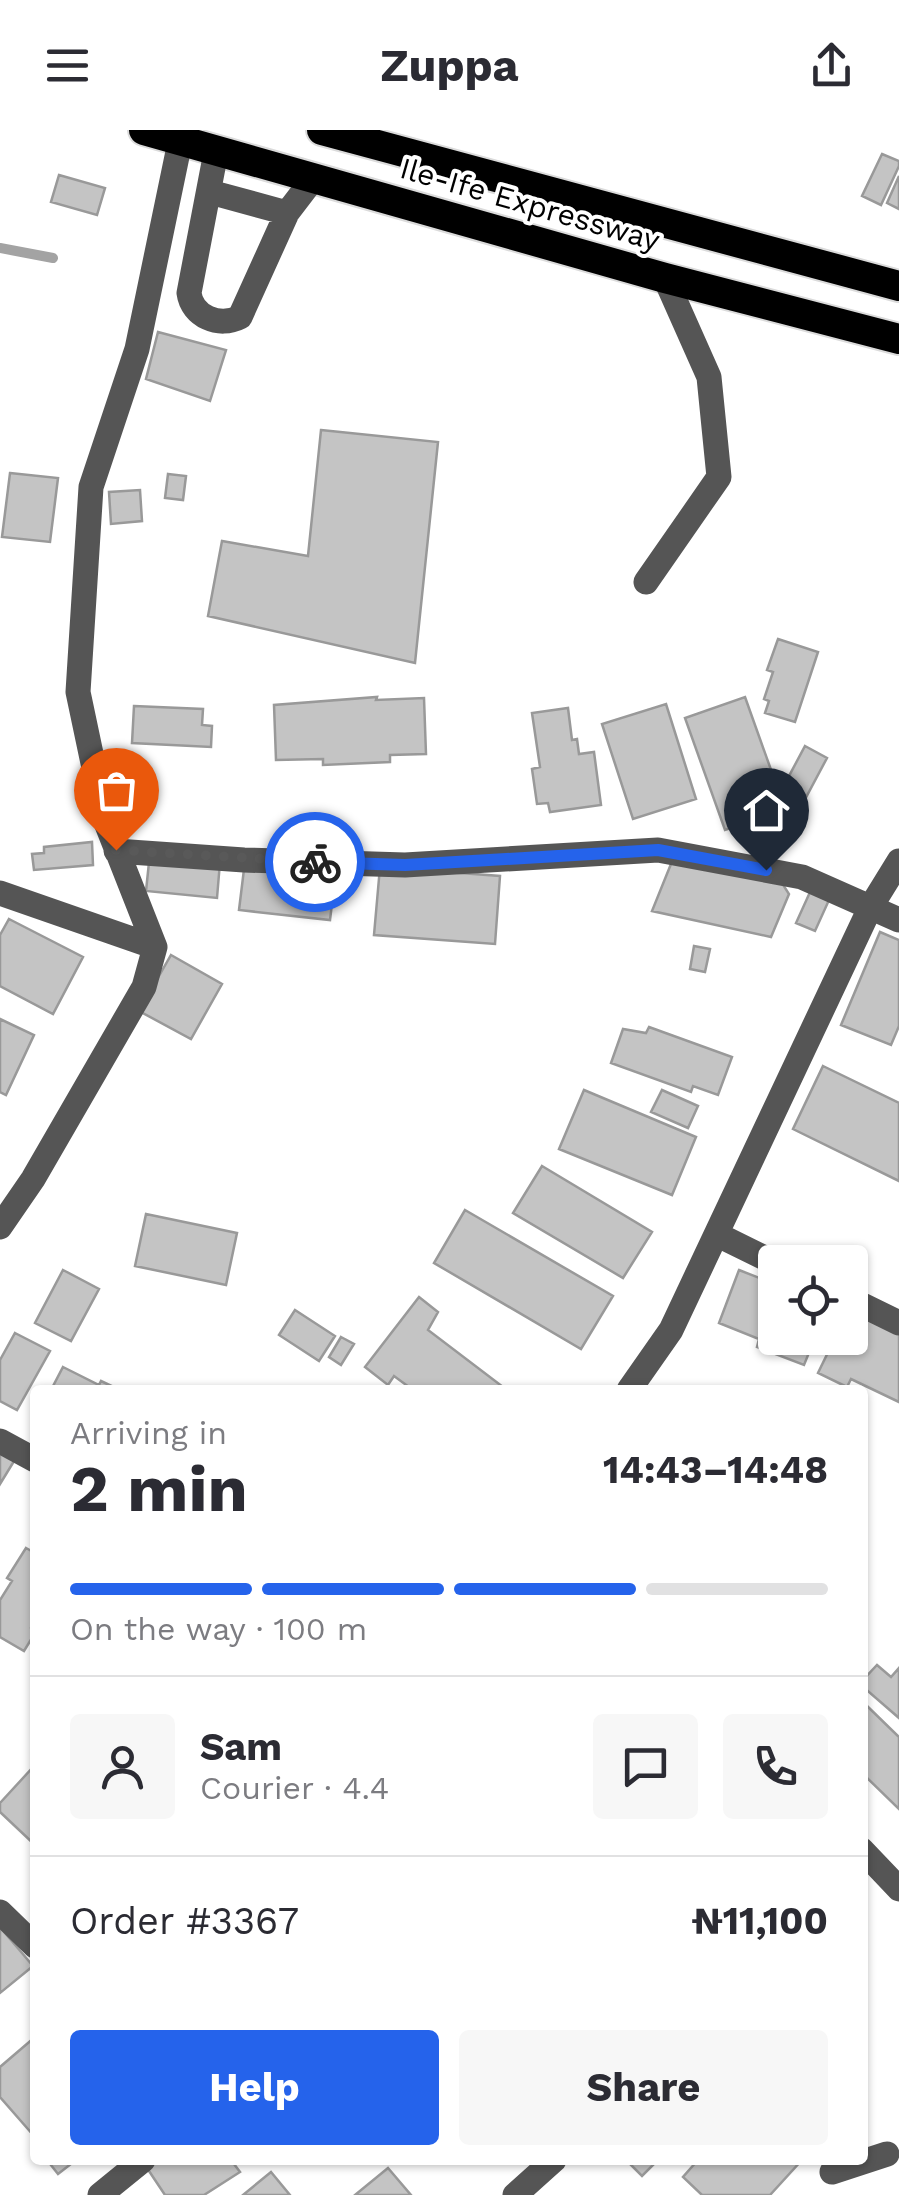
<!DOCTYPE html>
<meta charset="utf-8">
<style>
body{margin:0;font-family:"Work Sans",sans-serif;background:#f7f7f7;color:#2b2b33;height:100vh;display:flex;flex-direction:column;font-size:38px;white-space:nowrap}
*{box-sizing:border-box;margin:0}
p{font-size:32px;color:#7c7c81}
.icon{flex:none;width:55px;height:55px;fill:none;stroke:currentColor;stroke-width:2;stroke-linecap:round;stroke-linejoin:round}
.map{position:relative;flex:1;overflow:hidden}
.sheet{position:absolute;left:30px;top:1255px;width:838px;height:780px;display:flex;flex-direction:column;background:#fff;border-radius:10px;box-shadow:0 2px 8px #0004}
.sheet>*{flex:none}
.buttons{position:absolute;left:758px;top:1115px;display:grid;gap:20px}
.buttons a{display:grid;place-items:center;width:110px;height:110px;border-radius:10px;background:#fff;box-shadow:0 2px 8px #0004;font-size:50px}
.pin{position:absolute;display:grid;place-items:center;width:85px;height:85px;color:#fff;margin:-102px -42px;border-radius:50% 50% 50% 0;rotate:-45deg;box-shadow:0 0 10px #0007}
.pin .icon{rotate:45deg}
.courier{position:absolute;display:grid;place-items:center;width:100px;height:100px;margin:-50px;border:8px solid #2563eb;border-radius:50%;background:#fff;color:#222;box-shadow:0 2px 12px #0007}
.head em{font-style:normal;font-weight:700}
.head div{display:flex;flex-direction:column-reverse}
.head{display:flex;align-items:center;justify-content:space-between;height:170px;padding:0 40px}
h1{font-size:65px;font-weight:700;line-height:75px}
.bar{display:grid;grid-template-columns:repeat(4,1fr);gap:15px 10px;align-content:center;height:120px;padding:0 40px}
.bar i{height:12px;border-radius:8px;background:#e1e1e2}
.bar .on{background:#2563eb}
.bar p{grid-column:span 4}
.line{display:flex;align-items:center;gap:25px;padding:0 40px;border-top:2px solid #e1e1e2}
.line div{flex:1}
.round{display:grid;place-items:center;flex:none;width:105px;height:105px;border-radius:10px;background:#f7f7f7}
.button{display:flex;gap:20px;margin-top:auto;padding:20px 40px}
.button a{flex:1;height:115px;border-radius:10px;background:#2563eb;color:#fff;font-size:40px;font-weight:700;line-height:115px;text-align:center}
.button a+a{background:#f7f7f7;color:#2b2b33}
header{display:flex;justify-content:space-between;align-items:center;height:130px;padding:0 40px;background:#fff;font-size:45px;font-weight:700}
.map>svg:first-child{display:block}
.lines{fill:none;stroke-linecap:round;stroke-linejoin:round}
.stream{stroke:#a3a3a3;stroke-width:10}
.building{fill:#c4c4c4;stroke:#999;stroke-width:2.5}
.highway-casing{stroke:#dbdbdb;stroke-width:34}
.minor{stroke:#555;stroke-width:25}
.highway{stroke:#000;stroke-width:30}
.done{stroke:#595959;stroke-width:10;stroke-dasharray:0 18}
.route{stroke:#2563eb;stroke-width:12}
.labels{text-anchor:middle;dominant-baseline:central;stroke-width:8;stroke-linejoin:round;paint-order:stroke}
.street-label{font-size:30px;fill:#000;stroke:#fff}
</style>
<header><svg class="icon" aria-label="menu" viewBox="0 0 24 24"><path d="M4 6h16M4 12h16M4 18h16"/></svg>Zuppa<svg class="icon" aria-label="share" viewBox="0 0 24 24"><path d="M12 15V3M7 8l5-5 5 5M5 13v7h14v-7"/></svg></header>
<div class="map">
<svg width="899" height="2065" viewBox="0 0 899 2065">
<rect width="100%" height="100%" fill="#fff"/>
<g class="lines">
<!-- stream -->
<path class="stream" d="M0 118 53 128"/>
</g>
<!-- building -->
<path class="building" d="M882 24 899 31V36L881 75 862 66Z
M59 45 105 58 97 85 51 72Z
M899 46V79L887 73Z
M158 202 226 220 210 271 146 249Z
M321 300 438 312 415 533 208 486 222 411 308 426Z
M10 343 58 348 50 412 2 407Z
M168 344 186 346 183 370 165 368Z
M140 360 142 391 111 394 109 362Z
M778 509 818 522 795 592 765 583 769 571 764 569 773 542 767 540Z
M377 567 376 570 424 568 426 624 390 625V632L323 635V629L276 630 274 575Z
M745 567 785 679 772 683 774 689 745 699 743 694 725 700 685 588Z
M666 574 696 669 633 689 602 594Z
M134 576 203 579 202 595 212 596 211 617 132 613Z
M568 578 572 610 577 609 579 624 594 622 601 675 550 682 548 673 537 674 532 639 540 637 532 583Z
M805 616 827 628 803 673 781 661Z
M92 712 93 735 34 740 32 724 44 723V717Z
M151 713 221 720 217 768 146 761Z
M246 723 337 733 330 790 239 780Z
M673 729 782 753 789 764 771 807 652 781Z
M380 737 500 746 495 814 374 805Z
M815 751 834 759 815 801 796 793Z
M9 789 83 827 53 884 0 856V805Z
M880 802 899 810V896L891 915 841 895Z
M694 816 710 819 705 842 690 839Z
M171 825 222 854 191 909 139 881Z
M0 889 34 905 6 965 0 962Z
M649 897 732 927 718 965 693 956 691 962 611 933 623 899 646 903Z
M823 936 899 973V1051L793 999Z
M584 960 696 1007 672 1065 559 1019Z
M662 960 698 976 688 998 651 982Z
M542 1036 652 1102 623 1148 513 1083Z
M465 1080 613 1166 581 1219 434 1133Z
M146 1084 237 1103 226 1155 135 1136Z
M63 1140 99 1159 71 1211 35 1193Z
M739 1140 775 1154V1208H815L804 1235 757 1217 759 1209 719 1193Z
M419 1167 438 1182 428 1200 507 1260H413L394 1246 388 1255 365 1237Z
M295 1180 335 1206 319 1231 279 1205Z
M860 1186 899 1204V1272L851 1249 847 1257 818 1243 835 1208H850V1188L857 1192Z
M15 1203 50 1221 17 1280 0 1271V1230Z
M341 1207 354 1214 341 1235 329 1227Z
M63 1237 99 1255 101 1251 120 1260H51Z
M0 1318 16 1328 0 1354Z
M26 1418 35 1423V1491L31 1498 35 1503 24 1521 0 1507V1470L12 1451 7 1448Z
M877 1535 891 1547 899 1538V1588L862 1556V1551Z
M864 1573 899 1607V1679L862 1643Z
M35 1635V1715L0 1682V1673Z
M0 1797 33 1836 0 1863Z
M35 1907V2005L34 2006 0 1967V1937Z
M47 2030H76L58 2044Z
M159 2030H231L240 2042 204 2065H165L147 2038Z
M626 2030H658L642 2046Z
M698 2030H800L801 2031 770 2065H702L683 2047Z
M388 2038 411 2065H355Z
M271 2042 290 2065H243Z"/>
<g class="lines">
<!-- highway casing -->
<g class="highway-casing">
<path id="highway" d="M144 0 665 148 899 209
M322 0 899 156"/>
</g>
<!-- minor -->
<path class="minor" d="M216 22 189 163C192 186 219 198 240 187L287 83 313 49
M210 62 287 83
M646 452 719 347 709 247 665 148
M116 721 244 730 405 735 658 720 802 747 899 790
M0 763 155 817
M0 1097 33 1049 144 857 155 817 105 690 78 562 91 357 137 219 180 12
M718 1105 775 1133
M850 1169 899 1193
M629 1260 671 1200 870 778 899 731
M0 1311 35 1330
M862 1720 899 1759
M0 1782 35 1816
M832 2042 887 2024
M100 2065 143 2030
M515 2065 554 2030"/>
<!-- highway -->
<use href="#highway" class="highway"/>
</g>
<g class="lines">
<!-- done -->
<path class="done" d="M116 720 315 732"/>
<!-- route -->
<path class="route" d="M315 732 405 735 658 720 766 740"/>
</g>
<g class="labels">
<!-- street labels -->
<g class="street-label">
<text transform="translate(530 74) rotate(16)">Ile-Ife Expressway</text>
</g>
</g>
</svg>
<div class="buttons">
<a><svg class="icon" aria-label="locate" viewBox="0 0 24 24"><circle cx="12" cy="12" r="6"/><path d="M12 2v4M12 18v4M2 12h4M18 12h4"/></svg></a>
</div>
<div class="pin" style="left:116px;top:720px;background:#ea580c"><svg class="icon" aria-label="bag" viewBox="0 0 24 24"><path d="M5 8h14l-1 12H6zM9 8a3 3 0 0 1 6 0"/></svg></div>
<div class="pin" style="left:766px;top:740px;background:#1f2937"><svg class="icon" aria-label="home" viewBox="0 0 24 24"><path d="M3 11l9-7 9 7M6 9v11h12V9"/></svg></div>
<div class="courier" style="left:315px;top:732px"><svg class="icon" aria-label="bike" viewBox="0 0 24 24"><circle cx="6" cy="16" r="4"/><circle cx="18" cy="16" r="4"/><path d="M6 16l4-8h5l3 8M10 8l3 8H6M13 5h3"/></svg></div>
<section class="sheet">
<div class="head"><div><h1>2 min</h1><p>Arriving in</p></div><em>14:43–14:48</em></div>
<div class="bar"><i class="on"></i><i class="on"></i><i class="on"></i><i></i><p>On the way · 100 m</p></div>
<div class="line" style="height:180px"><a class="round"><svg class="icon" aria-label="person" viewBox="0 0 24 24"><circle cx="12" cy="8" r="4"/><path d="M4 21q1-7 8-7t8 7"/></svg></a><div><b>Sam</b><p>Courier · 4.4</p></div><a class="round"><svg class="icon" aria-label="chat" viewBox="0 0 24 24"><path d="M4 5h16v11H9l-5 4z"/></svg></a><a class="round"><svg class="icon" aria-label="phone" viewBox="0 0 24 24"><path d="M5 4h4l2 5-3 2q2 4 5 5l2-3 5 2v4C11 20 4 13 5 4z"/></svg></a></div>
<div class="line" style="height:130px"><div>Order #3367</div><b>₦11,100</b></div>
<div class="button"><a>Help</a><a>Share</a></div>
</section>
</div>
